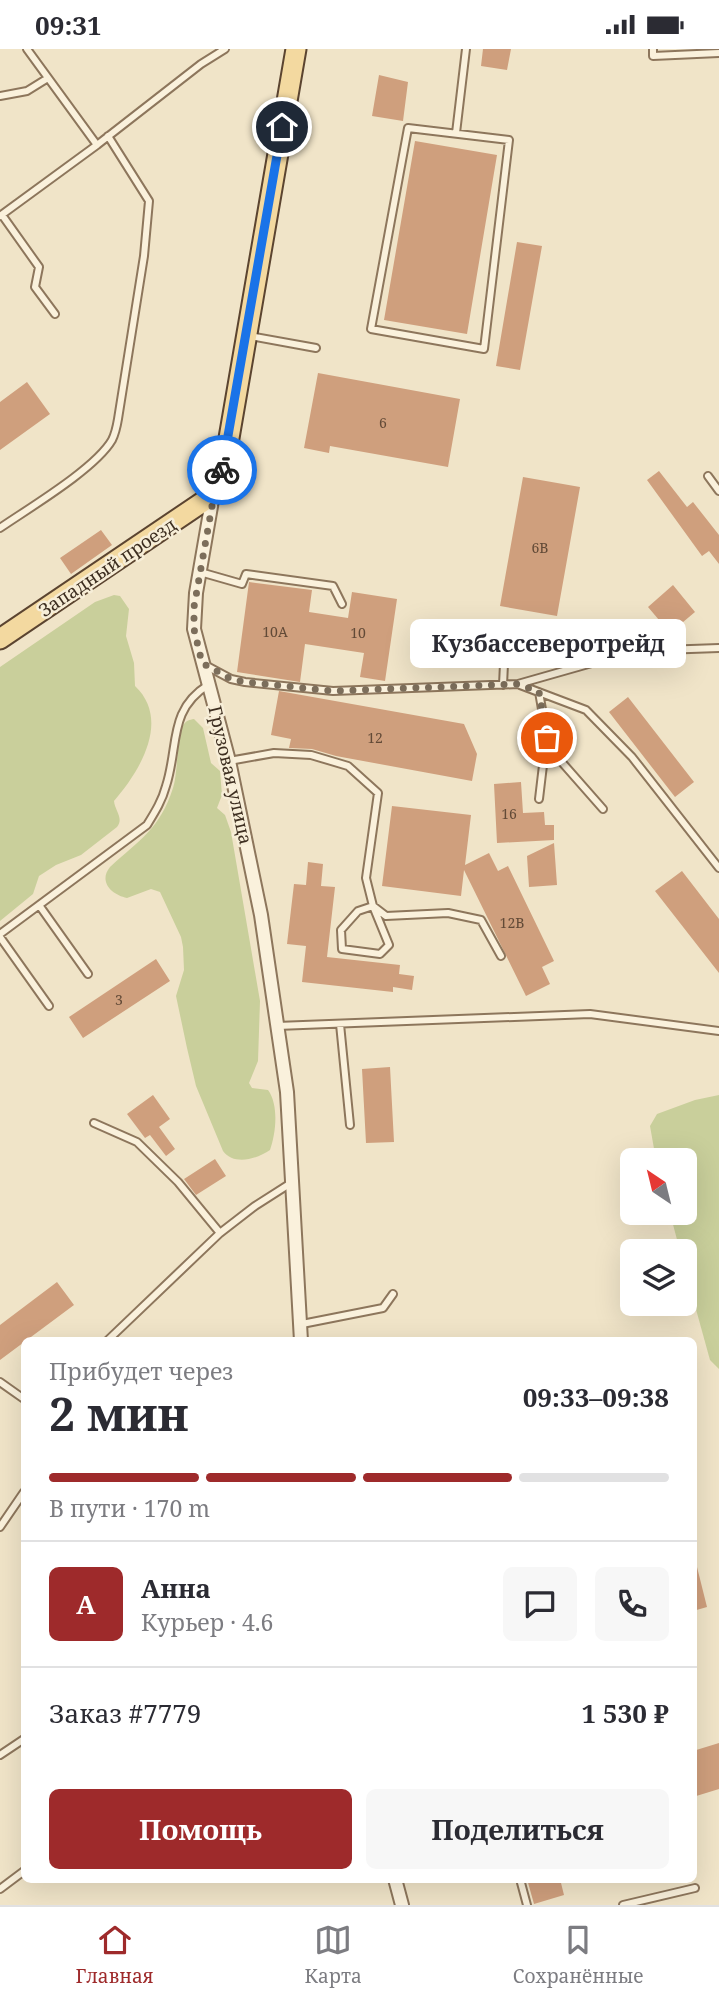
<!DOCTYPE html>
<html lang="ru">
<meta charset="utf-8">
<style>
body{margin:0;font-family:"Noto Serif",serif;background:#f7f7f7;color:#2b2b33;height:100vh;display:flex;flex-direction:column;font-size:26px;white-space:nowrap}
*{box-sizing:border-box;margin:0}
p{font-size:23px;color:#7c7c81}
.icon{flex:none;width:38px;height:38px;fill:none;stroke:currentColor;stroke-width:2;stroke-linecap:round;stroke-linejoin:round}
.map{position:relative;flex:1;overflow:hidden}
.side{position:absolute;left:21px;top:1288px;width:676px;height:546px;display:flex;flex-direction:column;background:#fff;border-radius:10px;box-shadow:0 7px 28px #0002}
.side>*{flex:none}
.needle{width:46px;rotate:325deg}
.fabs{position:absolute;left:620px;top:1099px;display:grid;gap:14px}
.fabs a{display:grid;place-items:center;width:77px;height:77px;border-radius:10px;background:#fff;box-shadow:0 7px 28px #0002;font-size:35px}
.pin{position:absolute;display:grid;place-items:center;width:60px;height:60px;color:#fff;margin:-30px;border:4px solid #fff;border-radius:50%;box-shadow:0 2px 7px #0007}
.courier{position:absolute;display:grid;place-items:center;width:70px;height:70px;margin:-35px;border:5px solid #1a73e8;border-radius:50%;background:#fff;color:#222;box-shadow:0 2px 9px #0007}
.bubble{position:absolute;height:49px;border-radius:10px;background:#fff;box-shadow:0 7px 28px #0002;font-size:23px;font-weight:700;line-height:49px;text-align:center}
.overview em{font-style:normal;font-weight:700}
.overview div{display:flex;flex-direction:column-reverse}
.overview{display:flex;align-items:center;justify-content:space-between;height:119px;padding:0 28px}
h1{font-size:46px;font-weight:700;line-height:52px}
.bar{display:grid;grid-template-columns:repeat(4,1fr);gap:10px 7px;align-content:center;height:84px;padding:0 28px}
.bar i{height:9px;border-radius:5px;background:#e1e1e2}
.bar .active{background:#9e2a2b}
.bar p{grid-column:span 4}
.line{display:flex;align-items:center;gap:18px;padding:0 28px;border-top:2px solid #e1e1e2}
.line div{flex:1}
.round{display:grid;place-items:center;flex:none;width:74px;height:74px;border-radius:10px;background:#f7f7f7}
.button{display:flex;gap:14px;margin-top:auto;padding:14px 28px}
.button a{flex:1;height:80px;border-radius:10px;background:#9e2a2b;color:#fff;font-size:28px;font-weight:700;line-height:80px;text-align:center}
.button a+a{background:#f7f7f7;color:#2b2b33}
.status{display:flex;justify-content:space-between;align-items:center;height:49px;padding:0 35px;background:#fff;direction:ltr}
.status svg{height:19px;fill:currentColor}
.tabs{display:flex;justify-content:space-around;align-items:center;height:98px;border-top:2px solid #e1e1e2;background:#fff;font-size:19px;color:#7c7c81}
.tabs a{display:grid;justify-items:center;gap:4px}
.tabs .active{color:#9e2a2b}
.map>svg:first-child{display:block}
.green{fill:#c9cf9b}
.building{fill:#cf9f7d}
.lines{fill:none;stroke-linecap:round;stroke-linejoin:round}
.service-casing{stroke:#8d765c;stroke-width:10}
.minor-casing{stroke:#8d765c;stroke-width:16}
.primary-casing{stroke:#5b4430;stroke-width:23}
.service{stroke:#faf1dc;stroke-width:6}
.minor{stroke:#faf1dc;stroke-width:12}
.primary{stroke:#f3d9a0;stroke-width:19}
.done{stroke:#7c6e5b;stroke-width:7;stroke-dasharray:0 12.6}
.route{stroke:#1a73e8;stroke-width:9}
.labels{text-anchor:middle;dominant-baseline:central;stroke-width:5;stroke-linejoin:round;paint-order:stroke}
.number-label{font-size:14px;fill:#624a37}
.street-label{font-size:18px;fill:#3d2e20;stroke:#f7eed8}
</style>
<div class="status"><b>09:31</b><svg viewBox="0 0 49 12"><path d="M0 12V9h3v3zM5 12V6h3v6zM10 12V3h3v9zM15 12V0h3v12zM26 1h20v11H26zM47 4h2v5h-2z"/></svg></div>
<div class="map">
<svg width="719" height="1856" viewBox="0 0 719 1856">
<rect width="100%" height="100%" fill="#f0e4c8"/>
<!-- green -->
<path class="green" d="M114 546 120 547 129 560 126 587 134 614 135 637C171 671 140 722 114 752 115 762 124 769 117 778L81 806 56 816 39 827 33 845 0 872V618L95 553Z
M194 670 203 679 211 714 220 722 222 746 217 759 225 766 231 783 260 952 258 1012 249 1034 252 1039 268 1041C279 1056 276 1084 270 1101 257 1110 234 1117 223 1102L196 1037 187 999 176 947 184 921 183 898 181 888 160 843 151 840 127 849C112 846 98 833 110 818 139 791 160 780 173 739 178 724 177 684 184 675 187 671 189 671 194 670Z
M719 1046V1320L710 1311 684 1217V1202H680L670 1164H684V1111H656L650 1077 657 1065 695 1051Z"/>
<!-- building -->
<path class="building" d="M483 0H511L507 21 481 17Z
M379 26 408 33 403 72 372 67Z
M415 92 497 106 467 285 384 271Z
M517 193 542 197 520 321 496 317Z
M318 324 460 350 448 418 330 397 329 404 304 399Z
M27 333 50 365 0 401V353Z
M659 422 687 458 693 453 719 486V515L709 502 702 507 647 431Z
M523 428 580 438 557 567 500 557Z
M101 481 112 496 71 525 60 509Z
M249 533 312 541 309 563 348 569 352 543 397 550 385 632 360 628 364 604 305 595 300 633 237 623Z
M673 536 695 563 670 584 648 558Z
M279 642 464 675 477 705 472 732 336 707 312 700 289 699 291 690 271 686Z
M628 648 694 733 675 748 609 663Z
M521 733 523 764 544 763 545 776H554V791L497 794 494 735Z
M392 757 471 766 465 816 489 804 498 822 508 817 554 912 542 918 550 935 526 947 464 821 461 847 382 837Z
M554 794 557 836 529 838 527 807Z
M308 813 323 815 321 837 335 838 327 908 400 916 399 925 414 927 412 941 393 938V943L302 933 306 897 287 895 294 835 306 836Z
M682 822 719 870V924L655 842Z
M156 910 170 932 83 989 69 968Z
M390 1018 394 1093 366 1094 362 1020Z
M153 1046 170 1070 159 1078 175 1100 166 1107 150 1086 145 1089 127 1065Z
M215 1110 226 1127 196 1146 184 1130Z
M57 1233 74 1256 0 1311V1276Z
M693 1518H697L707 1558 693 1562Z
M719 1694V1740L693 1748V1702Z
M527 1830H560L564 1846 534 1855Z"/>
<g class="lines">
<!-- service casing -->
<g class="service-casing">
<path id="service" d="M27 0 97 96
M653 0V7L719 4
M0 47 27 42 48 29
M408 79 509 91 484 300 371 280Z
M456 84 466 0
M2 166 39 218 35 238 55 265
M0 167 97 96 201 15 225 0
M250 287 316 299
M708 427 719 442
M0 479C29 459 95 420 112 391 115 385 117 376 118 370L144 207 149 152 108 87
M200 523 242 535 246 525 333 537 342 555
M203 615 231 630 245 633 333 642 518 635 634 602 719 599
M503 636 505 593 533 587 576 586 578 618
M520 636 586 661 632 708 719 819
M539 643 547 689 559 710 603 760
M229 712 274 704 311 706 348 717 378 744 366 829 373 857 386 867 448 864 481 871 501 907
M539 750 546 691
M39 856 88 925
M373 857 389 896 380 905 342 900 341 881 358 862Z
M0 885 147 776C155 763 162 752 166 737 179 697 168 661 208 636
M0 888 49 957
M340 975 350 1076
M277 977 590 965 719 982
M94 1074 137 1093 178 1133 220 1184
M302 1275 383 1259 393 1245
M107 1292 220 1184 255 1157 291 1134
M0 1333 24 1350
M0 1478 24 1443
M0 1706 24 1690
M520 1830 527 1856
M0 1840 24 1822
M623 1856 695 1839"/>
</g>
<!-- minor casing -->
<g class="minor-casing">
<path id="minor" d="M213 446 196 544 194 580 229 712 261 866 287 1043 301 1292
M395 1830 402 1856"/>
</g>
<!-- primary casing -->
<g class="primary-casing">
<path id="primary" d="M0 590 213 446 223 418 229 389 296 0"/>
</g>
<!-- service -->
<use href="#service" class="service"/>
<!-- minor -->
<use href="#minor" class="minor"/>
<!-- primary -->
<use href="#primary" class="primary"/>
</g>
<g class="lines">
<!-- done -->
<path class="done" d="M222 421 214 446 194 558V580L202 614 231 630 245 633 333 642 518 635 539 643 547 689"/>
<!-- route -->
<path class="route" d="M222 421 282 78"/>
</g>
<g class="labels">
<!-- number labels -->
<g class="number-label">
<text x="383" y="373">6</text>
<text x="540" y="498">6В</text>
<text x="275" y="582">10А</text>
<text x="358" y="583">10</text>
<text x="375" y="688">12</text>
<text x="509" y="764">16</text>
<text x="512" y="873">12В</text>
<text x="119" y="950">3</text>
</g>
<!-- street labels -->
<g class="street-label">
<text transform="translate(107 518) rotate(-34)">Западный проезд</text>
<text transform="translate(231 726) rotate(77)">Грузовая улица</text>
</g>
</g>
</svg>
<div class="fabs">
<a><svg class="needle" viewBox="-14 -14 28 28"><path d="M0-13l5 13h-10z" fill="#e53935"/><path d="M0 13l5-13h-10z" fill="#7c7c81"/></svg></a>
<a><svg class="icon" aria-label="layers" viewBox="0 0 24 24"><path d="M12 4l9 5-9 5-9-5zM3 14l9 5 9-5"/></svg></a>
</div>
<div class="pin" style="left:547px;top:689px;background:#ea580c"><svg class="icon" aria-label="bag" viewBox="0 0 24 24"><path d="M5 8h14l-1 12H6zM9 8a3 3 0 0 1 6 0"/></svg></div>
<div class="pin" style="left:282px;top:78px;background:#1f2937"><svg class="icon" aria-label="home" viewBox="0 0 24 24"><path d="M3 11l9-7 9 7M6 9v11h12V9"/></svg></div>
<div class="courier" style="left:222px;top:421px"><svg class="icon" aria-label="bike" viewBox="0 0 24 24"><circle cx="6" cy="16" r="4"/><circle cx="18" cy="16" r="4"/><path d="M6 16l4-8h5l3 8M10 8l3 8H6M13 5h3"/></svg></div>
<div class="bubble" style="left:410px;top:570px;width:276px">Кузбассеверотрейд</div>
<section class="side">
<div class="overview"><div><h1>2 мин</h1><p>Прибудет через</p></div><em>09:33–09:38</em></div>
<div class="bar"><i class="active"></i><i class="active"></i><i class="active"></i><i></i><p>В пути · 170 m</p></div>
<div class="line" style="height:126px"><b class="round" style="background:#9e2a2b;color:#fff">А</b><div><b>Анна</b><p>Курьер · 4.6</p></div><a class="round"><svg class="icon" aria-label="chat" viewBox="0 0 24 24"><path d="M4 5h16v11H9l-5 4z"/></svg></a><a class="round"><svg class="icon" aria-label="phone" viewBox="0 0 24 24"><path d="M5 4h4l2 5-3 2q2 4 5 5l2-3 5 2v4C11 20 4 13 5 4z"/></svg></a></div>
<div class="line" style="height:91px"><div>Заказ #7779</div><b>1 530 ₽</b></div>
<div class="button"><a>Помощь</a><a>Поделиться</a></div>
</section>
</div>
<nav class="tabs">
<a class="active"><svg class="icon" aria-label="home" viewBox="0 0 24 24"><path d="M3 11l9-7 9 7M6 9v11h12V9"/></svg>Главная</a>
<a><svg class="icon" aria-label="map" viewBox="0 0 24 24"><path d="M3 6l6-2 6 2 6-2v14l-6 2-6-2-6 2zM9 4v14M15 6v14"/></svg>Карта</a>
<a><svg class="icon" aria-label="saved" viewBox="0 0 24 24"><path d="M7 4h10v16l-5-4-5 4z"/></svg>Сохранённые</a>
</nav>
